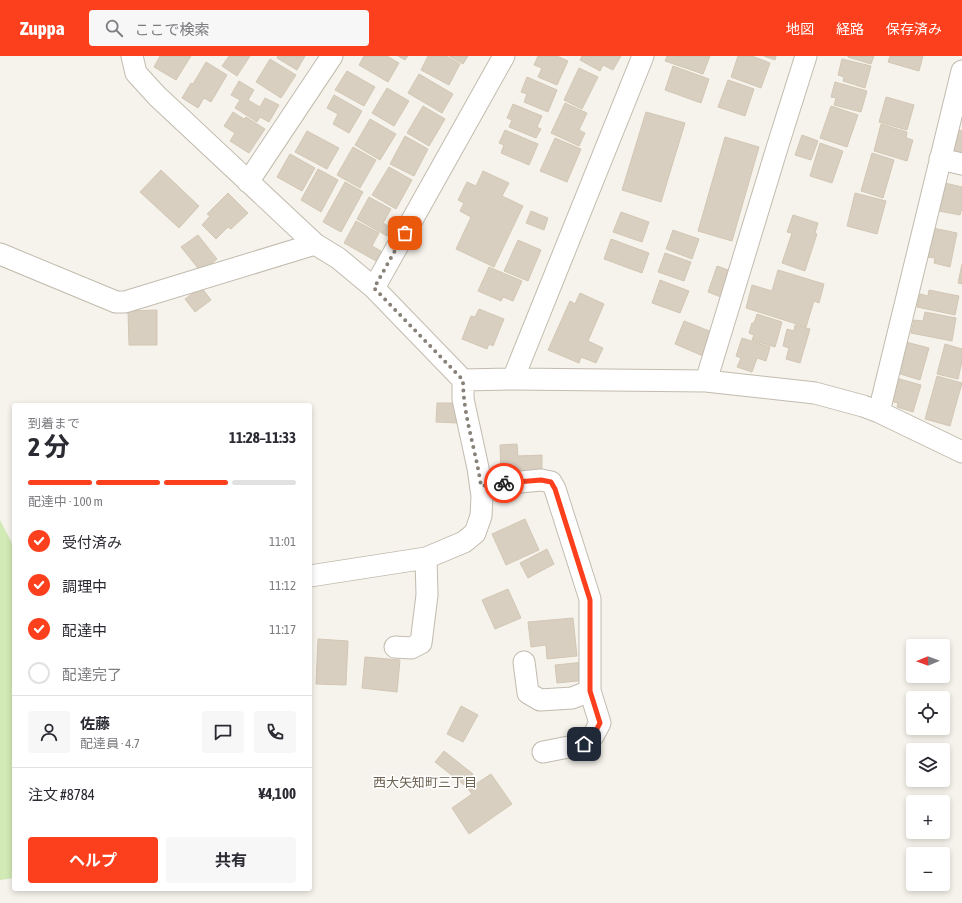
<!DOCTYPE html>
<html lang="ja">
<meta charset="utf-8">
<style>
body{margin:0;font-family:"Asap Condensed","Noto Sans JP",sans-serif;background:#f7f7f7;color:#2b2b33;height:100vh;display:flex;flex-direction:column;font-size:15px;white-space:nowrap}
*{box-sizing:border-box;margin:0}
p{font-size:13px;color:#7c7c81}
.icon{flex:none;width:22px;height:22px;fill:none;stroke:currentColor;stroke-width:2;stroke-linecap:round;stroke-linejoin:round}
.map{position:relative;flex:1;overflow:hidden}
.details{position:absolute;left:12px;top:347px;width:300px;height:488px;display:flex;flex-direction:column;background:#fff;border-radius:4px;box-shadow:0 2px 6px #0003}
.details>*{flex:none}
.needle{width:26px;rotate:269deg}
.fabs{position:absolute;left:906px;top:583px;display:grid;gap:8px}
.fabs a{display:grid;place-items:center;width:44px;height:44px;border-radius:4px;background:#fff;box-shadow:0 2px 6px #0003;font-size:20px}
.pin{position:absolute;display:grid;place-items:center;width:34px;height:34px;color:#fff;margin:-17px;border-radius:8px;box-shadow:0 2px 6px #0006}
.courier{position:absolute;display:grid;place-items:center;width:40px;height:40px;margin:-20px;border:3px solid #fc3f1d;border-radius:50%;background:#fff;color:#222;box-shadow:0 1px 5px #0007}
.head em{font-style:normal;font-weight:700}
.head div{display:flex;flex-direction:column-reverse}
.head{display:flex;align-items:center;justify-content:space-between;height:68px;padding:0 16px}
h1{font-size:26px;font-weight:700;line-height:30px}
.bar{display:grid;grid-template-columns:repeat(4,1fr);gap:6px 4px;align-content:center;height:48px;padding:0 16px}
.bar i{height:5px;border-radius:3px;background:#e1e1e2}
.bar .selected{background:#fc3f1d}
.bar p{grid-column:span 4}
.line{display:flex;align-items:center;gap:10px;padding:0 16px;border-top:1px solid #e1e1e2}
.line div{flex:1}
.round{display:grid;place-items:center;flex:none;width:42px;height:42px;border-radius:4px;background:#f7f7f7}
ol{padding:0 16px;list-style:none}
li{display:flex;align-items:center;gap:12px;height:44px}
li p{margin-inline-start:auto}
li .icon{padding:4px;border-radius:50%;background:#fc3f1d;color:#fff;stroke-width:4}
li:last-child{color:#7c7c81}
li i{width:22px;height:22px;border:2px solid #e1e1e2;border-radius:50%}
.cta{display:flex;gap:8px;margin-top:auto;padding:8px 16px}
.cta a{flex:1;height:46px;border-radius:4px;background:#fc3f1d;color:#fff;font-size:16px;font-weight:700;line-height:46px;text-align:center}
.cta a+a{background:#f7f7f7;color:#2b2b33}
header{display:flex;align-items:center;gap:24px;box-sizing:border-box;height:56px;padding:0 20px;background:#fc3f1d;color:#fff}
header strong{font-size:19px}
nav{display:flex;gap:22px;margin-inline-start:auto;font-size:14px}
.search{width:280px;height:36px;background:#f7f7f7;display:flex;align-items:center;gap:10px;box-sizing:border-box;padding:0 14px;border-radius:4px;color:#7c7c81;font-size:15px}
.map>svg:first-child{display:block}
.green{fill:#d2eab5}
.building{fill:#d8cfc1;stroke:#d3c7b4}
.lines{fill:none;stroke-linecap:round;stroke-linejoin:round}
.minor-casing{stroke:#c2bbae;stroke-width:23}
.minor{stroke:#fff;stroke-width:21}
.done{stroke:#878178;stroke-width:4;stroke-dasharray:0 7.2}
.route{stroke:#fc3f1d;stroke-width:5}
.labels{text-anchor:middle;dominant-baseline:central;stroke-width:3;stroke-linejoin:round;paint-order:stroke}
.neighbourhood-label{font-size:13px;fill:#6e6250;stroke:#fff}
</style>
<header>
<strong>Zuppa</strong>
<div class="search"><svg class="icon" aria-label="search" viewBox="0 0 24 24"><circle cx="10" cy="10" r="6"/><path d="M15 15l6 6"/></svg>ここで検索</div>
<nav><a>地図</a><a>経路</a><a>保存済み</a></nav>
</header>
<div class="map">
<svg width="962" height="847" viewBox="0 0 962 847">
<rect width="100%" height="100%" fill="#f6f3ec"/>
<!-- green -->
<path class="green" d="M0 464 14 491V822L0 824Z"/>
<!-- building -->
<path class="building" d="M160 0H191L176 24 154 11Z
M229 0H250L237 20 222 10Z
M278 0H305L297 14 277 2Z
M364 0H387L399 7 388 26 359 9Z
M398 0H408L405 4Z
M428 0H446L460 8 449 29 421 14Z
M449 0H468L463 8Z
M538 0H557L568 5 557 29 538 21 542 12 534 9Z
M582 0H621L613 14 603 9 600 15 580 4Z
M667 0H710L703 18 665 5Z
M738 0H752L770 7 761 32 731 21Z
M764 0H776L775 4Z
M848 0H874L871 8 848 1Z
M890 0H923L919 15 888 6Z
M270 3 296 19 281 42 256 26Z
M842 3 871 10 865 32 843 25 844 21 838 19Z
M206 6 227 19 211 46 204 42 198 52 182 42 191 27 193 28Z
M673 10 709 23 701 47 665 34Z
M579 12 598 21 582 53 564 44Z
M347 15 375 31 364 50 335 34Z
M419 18 453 38 442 57 408 37Z
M527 21 557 34 548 56 524 46 527 38 521 36Z
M728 24 754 33 745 60 718 51Z
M239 25 254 34 248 44 260 51 265 42 279 49 269 66 260 61 257 66 235 52 240 44 231 39Z
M835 26 867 35 861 56 834 49 836 42 831 41Z
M387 32 409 45 394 70 372 57Z
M334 39 362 55 349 77 333 68 338 58 327 52Z
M886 41 914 49 907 74 879 66Z
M565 47 587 57 579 74 585 77 579 90 551 77Z
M513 48 542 60 537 71 541 73 536 82 509 71 512 64 507 62Z
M423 50 445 63 429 90 407 77Z
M831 50 858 59 847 91 820 82Z
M233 56 244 63 246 61 265 73 249 97 230 85 235 77 224 70Z
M646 56 685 67 661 146 622 134Z
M370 63 396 78 380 104 355 89Z
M881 68 907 76 906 82 913 84 907 105 874 95Z
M957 73 962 75V97L952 94Z
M505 74 538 88 529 109 501 97 504 89 499 87Z
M307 75 339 92 327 113 295 96Z
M802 79 818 85 811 104 795 99Z
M405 80 428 93 414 120 390 108Z
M725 81 759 91 732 185 698 175Z
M555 82 581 93 567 126 540 115Z
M820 87 843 95 832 127 810 120Z
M353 91 376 104 360 132 337 119Z
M872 97 894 104 883 142 861 135Z
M290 98 315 112 302 135 277 121Z
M389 111 412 124 396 153 372 139Z
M318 113 338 124 321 156 301 144Z
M161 114 199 150 179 172 140 136Z
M483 115 509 127 502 140 523 150 494 211 456 193 471 161 460 155 464 147 458 144 467 126 476 130Z
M345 126 363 136 341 176 323 166Z
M945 127 962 131V152L960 159 939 155Z
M228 137 248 157 231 173 228 171 216 183 202 169 210 160 207 158Z
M855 137 886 145 877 178 847 170Z
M369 141 391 153 383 167 392 172 387 180 357 163Z
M531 155 548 162 544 174 526 167Z
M621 156 649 166 642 186 613 176Z
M793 159 818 167 815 177 817 178 805 215 782 207 792 177 787 176Z
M356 165 379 177 372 190 381 195 376 205 344 187Z
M933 172 957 177 950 211 934 207 935 202 927 201Z
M673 174 699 183 692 203 666 193Z
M198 179 217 203 201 216 181 191Z
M611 183 649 197 642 217 604 203Z
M518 184 541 194 528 225 504 215Z
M665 197 691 206 684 225 658 216Z
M962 208V228L958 227Z
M717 210 731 215 721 241 708 236Z
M489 211 522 225 513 245 503 241 501 245 478 235Z
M778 214 824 228 819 247 814 245 806 271 746 252 752 229 772 235Z
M660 224 689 235 680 257 652 247Z
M201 231 211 244 195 256 185 243Z
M929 234 959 240 955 259 917 251 920 238 928 240Z
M580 237 604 248 588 285 603 292 596 307 581 301 579 307 548 294 570 245 575 248Z
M479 253 504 263 493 290 489 288 487 293 462 283 471 260 475 261Z
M157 254V289H129L128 255Z
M925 256 956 262 952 285 911 277 914 264 923 265Z
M757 258 782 266 775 291 752 284 754 279 749 277 752 267H754Z
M684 265 712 276 703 300 675 288Z
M795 269 810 273 800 307 786 303 789 292 783 290 787 273 794 275Z
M742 282 770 291 766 305 757 302 752 316 737 311 741 302 736 300Z
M906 286 929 292 920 324 897 317Z
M945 288 962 293V305L958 323 937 318Z
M937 320 962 327 950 370 925 363Z
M896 322 921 329 913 356 897 351 898 347 891 345Z
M437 347H458V367L436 366Z
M517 388 518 400 542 399V414L501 416 500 389Z
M525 463 539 494 506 509 492 478Z
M547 493 554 508 528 522 520 507Z
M508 533 521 562 495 573 482 544Z
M573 562 577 600 547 603 546 589 531 591 528 566Z
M318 583 348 585 346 629 316 628Z
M365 601 400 604 397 636 362 632Z
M585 606 587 624 557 627 555 609Z
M461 650 478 659 463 686 447 678Z
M444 695 473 718 464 729 435 706Z
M491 718 512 748 469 778 452 752 472 738 468 733Z"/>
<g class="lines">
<!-- minor casing -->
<g class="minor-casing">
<path id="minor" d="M132 0 136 17 157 40 315 188 338 202 374 232 463 324 513 323 706 325 815 337 863 350 879 356 962 396
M940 103 962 108
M248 126 332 0
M0 198 116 246H125L315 188
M374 232 504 0
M513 323 643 0
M706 325 777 92 806 0
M879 356 962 15
M481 430 541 424 551 426 555 433 590 543V635L600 667 593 680 584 688 543 696
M310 520 426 502 464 486 475 477 481 460 482 440 478 412 463 343V324
M395 591 411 592 421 587 427 539 426 502
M524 606 528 637 540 644 572 642 590 635"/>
</g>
<!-- minor -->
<use href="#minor" class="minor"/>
</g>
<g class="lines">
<!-- done -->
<path class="done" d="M405 177 374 232 463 324C463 360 476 394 481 430L504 427"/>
<!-- route -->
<path class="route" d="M504 427 541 424 551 426 555 433 590 544V635L600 667 593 680 584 688"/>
</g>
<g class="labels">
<!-- neighbourhood labels -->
<g class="neighbourhood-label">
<text x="425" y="726">西大矢知町三丁目</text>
</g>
</g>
</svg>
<div class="fabs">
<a><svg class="needle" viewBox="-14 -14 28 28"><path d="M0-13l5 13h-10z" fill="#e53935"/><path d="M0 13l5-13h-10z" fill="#7c7c81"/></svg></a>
<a><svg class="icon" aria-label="locate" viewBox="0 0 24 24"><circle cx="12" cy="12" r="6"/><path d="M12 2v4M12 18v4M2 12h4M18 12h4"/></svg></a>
<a><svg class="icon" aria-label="layers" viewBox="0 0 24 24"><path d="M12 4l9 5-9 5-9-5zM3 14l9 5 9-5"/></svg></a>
<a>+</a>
<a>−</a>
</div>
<div class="pin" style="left:405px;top:177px;background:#ea580c"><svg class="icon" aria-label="bag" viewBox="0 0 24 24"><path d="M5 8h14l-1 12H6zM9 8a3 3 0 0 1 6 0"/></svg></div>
<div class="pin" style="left:584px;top:688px;background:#1f2937"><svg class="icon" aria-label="home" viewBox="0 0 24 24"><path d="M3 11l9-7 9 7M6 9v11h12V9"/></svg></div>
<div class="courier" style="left:504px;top:427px"><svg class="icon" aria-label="bike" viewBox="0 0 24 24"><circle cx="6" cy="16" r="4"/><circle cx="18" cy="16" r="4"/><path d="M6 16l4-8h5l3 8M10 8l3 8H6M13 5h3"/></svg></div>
<section class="details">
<div class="head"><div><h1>2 分</h1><p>到着まで</p></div><em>11:28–11:33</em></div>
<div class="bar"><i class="selected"></i><i class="selected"></i><i class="selected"></i><i></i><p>配達中 · 100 m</p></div>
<ol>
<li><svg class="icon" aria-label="check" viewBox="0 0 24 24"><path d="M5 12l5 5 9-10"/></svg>受付済み<p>11:01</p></li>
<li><svg class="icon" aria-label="check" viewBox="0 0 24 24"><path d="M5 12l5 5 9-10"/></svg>調理中<p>11:12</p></li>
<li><svg class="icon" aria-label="check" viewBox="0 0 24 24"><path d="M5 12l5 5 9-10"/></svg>配達中<p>11:17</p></li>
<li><i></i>配達完了</li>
</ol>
<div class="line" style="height:72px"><a class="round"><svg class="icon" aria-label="person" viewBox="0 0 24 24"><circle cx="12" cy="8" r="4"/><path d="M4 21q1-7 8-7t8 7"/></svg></a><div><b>佐藤</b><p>配達員 · 4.7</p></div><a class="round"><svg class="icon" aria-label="chat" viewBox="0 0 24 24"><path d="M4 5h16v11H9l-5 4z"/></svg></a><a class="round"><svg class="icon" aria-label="phone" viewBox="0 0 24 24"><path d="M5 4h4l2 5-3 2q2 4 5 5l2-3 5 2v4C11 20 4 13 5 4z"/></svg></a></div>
<div class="line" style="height:52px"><div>注文 #8784</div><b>¥4,100</b></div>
<div class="cta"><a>ヘルプ</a><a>共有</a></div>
</section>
</div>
